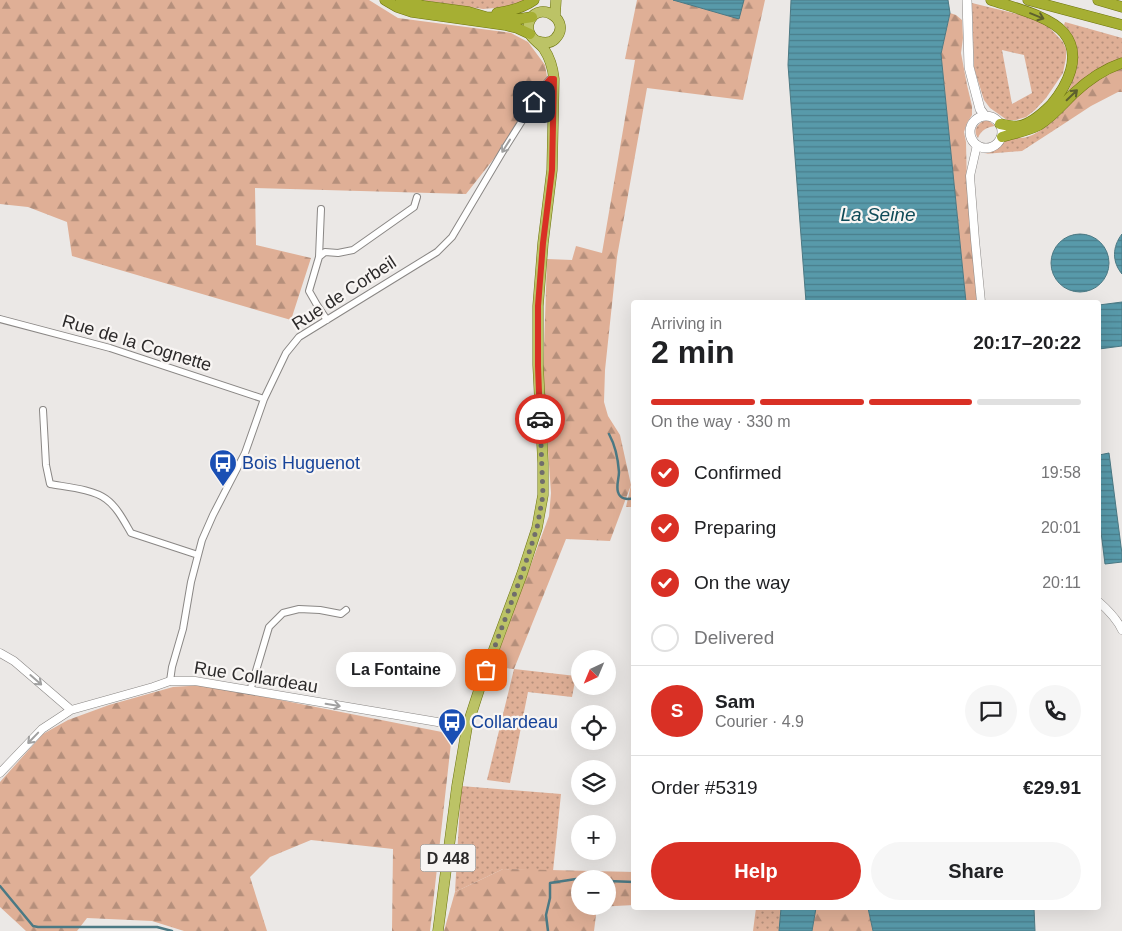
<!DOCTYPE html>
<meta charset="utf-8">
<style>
body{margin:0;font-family:Arial,sans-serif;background:#f6f6f6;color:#202124;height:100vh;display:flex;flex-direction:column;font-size:19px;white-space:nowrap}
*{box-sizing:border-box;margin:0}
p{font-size:16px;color:#757577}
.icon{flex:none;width:28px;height:28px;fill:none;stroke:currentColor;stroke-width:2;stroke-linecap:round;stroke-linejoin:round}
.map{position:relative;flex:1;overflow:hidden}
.side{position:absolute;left:631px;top:300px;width:470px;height:610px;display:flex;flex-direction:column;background:#fff;border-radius:5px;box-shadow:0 5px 20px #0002}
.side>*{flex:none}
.needle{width:32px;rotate:224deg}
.fabs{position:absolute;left:571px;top:650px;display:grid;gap:10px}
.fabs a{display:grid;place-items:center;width:45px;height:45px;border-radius:50%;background:#fff;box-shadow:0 5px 20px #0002;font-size:25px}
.pin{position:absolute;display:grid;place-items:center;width:42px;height:42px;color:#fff;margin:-21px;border-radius:10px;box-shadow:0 2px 8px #0006}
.courier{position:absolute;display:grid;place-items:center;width:50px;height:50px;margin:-25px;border:4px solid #d93025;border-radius:50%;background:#fff;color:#222;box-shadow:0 1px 6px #0007}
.bubble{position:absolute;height:35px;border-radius:18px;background:#fff;box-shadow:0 5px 20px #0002;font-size:16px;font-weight:600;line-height:35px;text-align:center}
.overview em{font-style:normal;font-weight:600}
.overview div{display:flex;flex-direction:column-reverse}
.overview{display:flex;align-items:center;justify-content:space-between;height:85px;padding:0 20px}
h1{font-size:32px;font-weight:600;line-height:38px}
.bar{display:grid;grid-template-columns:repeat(4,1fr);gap:8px 5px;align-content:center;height:60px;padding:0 20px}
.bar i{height:6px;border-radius:4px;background:#e0e0e0}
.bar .current{background:#d93025}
.bar p{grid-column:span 4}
.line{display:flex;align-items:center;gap:12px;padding:0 20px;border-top:1px solid #e0e0e0}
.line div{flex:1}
.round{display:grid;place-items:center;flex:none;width:52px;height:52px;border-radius:26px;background:#f6f6f6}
ol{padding:0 20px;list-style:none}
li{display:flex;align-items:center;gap:15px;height:55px}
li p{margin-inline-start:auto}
li .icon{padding:5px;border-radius:50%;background:#d93025;color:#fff;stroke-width:4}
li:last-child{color:#757577}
li i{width:28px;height:28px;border:2px solid #e0e0e0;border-radius:50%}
.primary-button{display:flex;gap:10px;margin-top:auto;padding:10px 20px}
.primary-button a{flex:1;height:58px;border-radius:30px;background:#d93025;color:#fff;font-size:20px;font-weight:600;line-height:58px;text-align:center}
.primary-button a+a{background:#f6f6f6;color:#202124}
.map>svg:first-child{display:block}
.grass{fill:url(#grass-dots);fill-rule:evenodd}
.forest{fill:url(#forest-firs);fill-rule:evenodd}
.water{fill:url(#water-rules);stroke:#4b7984}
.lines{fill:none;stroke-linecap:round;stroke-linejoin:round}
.stream{stroke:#4b7984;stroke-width:2.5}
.minor-casing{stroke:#8a8785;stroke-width:8}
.tertiary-casing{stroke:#8a8785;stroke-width:9}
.secondary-casing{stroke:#8a8785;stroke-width:10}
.primary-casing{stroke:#6d740f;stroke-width:11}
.trunk-casing{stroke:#6d740f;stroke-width:11}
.minor{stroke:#fff;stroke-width:6}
.tertiary{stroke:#fff;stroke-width:8}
.secondary{stroke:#fff;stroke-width:9}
.primary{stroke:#bcc366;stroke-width:10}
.trunk{stroke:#a6af33;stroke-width:10}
.oneway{stroke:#5d602e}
.oneway2{stroke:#a0a0a0}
.done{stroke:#706d6c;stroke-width:5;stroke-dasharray:0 9}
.route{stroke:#d93025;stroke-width:6}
.labels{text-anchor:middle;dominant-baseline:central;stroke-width:4.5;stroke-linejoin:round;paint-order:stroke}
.shield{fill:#f8f5f3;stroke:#6a6867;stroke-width:1}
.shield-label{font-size:16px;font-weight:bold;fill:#2d2b2b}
.street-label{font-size:18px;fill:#2d2b2b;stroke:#f8f5f3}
.transit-label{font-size:18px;fill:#164399;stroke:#f8f5f3;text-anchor:start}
.water-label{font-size:19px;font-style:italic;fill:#0e4a57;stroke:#f8f5f3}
</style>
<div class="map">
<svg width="1122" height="931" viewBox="0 0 1122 931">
<defs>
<pattern id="grass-dots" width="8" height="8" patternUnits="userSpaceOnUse" patternTransform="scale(1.25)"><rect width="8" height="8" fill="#dfaf96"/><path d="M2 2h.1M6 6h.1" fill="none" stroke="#b58f7b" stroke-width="1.8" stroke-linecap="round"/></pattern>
<pattern id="forest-firs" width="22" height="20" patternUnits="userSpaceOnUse" patternTransform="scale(1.25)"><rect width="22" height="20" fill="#dfaf96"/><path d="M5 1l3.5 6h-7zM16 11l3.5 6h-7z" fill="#b58f7b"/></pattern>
<pattern id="water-rules" width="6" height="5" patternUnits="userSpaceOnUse" patternTransform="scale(1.25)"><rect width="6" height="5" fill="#589aaa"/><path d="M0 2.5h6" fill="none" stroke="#497e8b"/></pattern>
</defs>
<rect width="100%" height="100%" fill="#ebe8e6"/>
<!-- grass -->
<path class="grass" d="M420 0H528L508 7 483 9Z
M972 3 1034 18 1048 26 1063 42 1066 49V58L1063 73 1046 98 1035 110 1026 117 1016 120H1007L990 108 984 100 974 68ZM1002 50 1024 55 1032 93 1012 104Z
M1065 22 1122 38V59L1068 92C1078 68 1084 45 1064 25Z
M1069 106 1059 127 1022 151 984 154C998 151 997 146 1008 140 1014 136 1021 139 1027 137 1043 132 1057 117 1069 106Z
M986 120 989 121 995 126C987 127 981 130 978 138 972 130 978 123 986 120Z
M634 484V507H626L631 485Z
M514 669 576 676 572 697 528 692 510 783 487 780Z
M461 786 561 794 553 871 503 869 455 892Z
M756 908H781L779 931H753Z"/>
<!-- forest -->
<path class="forest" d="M0 0H369L398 18 511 33 528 42 545 65 549 89 466 194 255 188 256 245 311 258 291 320 72 256 67 222 28 207 0 204Z
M637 0H765L743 100 647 88 617 257 605 370 604 402 608 416 620 435 631 485 610 541 566 539 514 669 493 667 549 516 551 493 543 378 547 259 572 260 576 246 602 253 635 60 625 59Z
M950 13 956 15 962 20 963 38 961 53 967 85 972 106V115L967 123 964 132 966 142 967 189 980 302H966L941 54Z
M1122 68V92H1118L1091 106 1059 127C1062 120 1065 111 1069 105 1078 92 1107 73 1122 68Z
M205 685 452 734 430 931H392L393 849 311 840 270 857 250 877 267 931H184L152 921 87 918 77 931H26L0 907V782L43 734 68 720 109 705 173 687Z
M503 869 634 872V905L597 907 594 931H444L455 892ZM580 879H608V906H580Z
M816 908H868L873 931H812Z"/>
<!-- water -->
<path class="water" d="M673 0H744L739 19Z
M791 0H948L950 13 941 54 966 302H806L788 65Z
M1051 263a29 29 0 1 1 58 0a29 29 0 1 1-58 0Z
M1122 234V274C1112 262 1112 247 1122 234Z
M1122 302V346L1099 349V305Z
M1109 453 1122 554V562L1105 564 1099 516V455Z
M781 908H816L812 931H779Z
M868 908H1034L1035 931H873Z"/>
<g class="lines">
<!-- stream -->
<path class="stream" d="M609 434C615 445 618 458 619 472 619 478 616 486 618 492 620 499 627 500 634 498
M608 881 634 882
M0 886 33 926 38 927H157L172 931
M548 931 546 915 550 898V883L576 879 580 883"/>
<!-- minor casing -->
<g class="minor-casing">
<path id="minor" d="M319 257 321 209
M0 319 110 348 264 399
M327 320 317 305 309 291 319 257 325 252 338 253 353 250 414 207 417 197
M43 410 46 465 50 484C66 487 93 489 106 499 117 507 124 521 131 533L198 555
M170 681 172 667 183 629 191 582 202 540 213 515 245 453 264 399 286 353 299 337 437 252 452 237 503 151 544 86 550 79H554
M250 691 269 627 283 613 299 609 320 610 341 614 346 610"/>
</g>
<!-- tertiary casing -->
<g class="tertiary-casing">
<path id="tertiary" d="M977 145 970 176 975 240 981 302
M1099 602C1108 610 1117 619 1122 630
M0 653 14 661 71 710
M0 773 42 729 71 710 153 687 170 681H195L467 727"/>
</g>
<!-- secondary casing -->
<g class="secondary-casing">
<path id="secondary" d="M967 0 969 67 980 109 985 116
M970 132a16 16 0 1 1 32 0a16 16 0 1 1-32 0Z"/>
</g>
<!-- primary casing -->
<g class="primary-casing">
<path id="primary" d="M555 16 556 0
M438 931 457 786 467 727 480 687 522 574 537 528 543 495V463L538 365V306L543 243 552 170 554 79C553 69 550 58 544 49 540 43 531 39 529 32 528 28 528 24 530 20 540 0 573 21 555 39 550 44 543 43 537 41"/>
</g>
<!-- trunk casing -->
<g class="trunk-casing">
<path id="trunk" d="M385 0 397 7 412 12 505 25 517 28 530 34
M401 0 424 6 469 12 486 17 519 19 532 17
M991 0C1012 7 1050 16 1064 33 1083 56 1067 86 1051 105 1042 114 1031 124 1019 126 1013 127 1006 125 1000 124
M1028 0 1122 25
M1098 0 1122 7
M497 13C511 11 523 8 534 0
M1002 137C1014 133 1028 131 1039 125 1052 117 1062 105 1073 94 1087 81 1104 69 1122 63"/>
</g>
<!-- minor -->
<use href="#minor" class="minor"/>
<!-- tertiary -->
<use href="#tertiary" class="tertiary"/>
<!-- secondary -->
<use href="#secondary" class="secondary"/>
<!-- primary -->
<use href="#primary" class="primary"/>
<!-- trunk -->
<use href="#trunk" class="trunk"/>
</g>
<!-- one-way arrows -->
<defs><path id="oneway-shaft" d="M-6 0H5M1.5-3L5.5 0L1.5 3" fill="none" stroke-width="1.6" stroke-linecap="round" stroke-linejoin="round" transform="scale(1.25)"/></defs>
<g class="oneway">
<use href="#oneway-shaft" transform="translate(1037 16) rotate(22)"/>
<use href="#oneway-shaft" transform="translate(1072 95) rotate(-44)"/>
</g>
<g class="oneway2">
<use href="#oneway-shaft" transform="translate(506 146) rotate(122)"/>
<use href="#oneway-shaft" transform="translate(36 680) rotate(41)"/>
<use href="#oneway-shaft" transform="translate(333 705) rotate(9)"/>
<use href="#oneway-shaft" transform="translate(33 738) rotate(134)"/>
</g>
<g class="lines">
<!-- done -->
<path class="done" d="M486 670 522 574 537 528 543 495 540 419"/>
<!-- route -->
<path class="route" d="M534 102 544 86 550 79H554L552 170 543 243 538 306V366L540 419"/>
</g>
<!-- icons -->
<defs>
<g id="bus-pin" transform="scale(1.4375)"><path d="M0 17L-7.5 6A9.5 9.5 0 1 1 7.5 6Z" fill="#1a4fb4" stroke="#f8f5f3"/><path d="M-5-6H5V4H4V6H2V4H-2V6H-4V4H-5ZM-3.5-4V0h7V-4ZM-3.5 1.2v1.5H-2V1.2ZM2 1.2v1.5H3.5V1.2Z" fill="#fff"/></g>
</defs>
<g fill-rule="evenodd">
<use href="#bus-pin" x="223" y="463"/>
<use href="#bus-pin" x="452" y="722"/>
</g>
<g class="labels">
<!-- shield labels -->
<rect class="shield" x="420.5" y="844.5" width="55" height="27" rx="4"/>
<g class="shield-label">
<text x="448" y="858">D 448</text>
</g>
<!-- street labels -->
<g class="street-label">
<text transform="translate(344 293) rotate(-33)">Rue de Corbeil</text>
<text transform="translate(137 343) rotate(17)">Rue de la Cognette</text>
<text transform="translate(256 677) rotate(9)">Rue Collardeau</text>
</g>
<!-- transit labels -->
<g class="transit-label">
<text x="242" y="463">Bois Huguenot</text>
<text x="471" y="722">Collardeau</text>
</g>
<!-- water labels -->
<g class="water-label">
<text x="878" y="214">La Seine</text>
</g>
</g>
</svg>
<div class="fabs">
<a><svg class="needle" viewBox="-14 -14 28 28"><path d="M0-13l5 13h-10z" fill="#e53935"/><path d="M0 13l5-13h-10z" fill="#757577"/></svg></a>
<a><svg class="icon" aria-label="locate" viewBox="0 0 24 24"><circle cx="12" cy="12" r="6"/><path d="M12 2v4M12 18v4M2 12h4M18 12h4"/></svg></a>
<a><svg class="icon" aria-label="layers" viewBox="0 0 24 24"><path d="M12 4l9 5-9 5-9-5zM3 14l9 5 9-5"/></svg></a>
<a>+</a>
<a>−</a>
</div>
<div class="pin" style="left:486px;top:670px;background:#ea580c"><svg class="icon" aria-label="bag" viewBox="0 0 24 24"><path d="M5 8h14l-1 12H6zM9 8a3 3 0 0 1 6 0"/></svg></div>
<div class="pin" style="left:534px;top:102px;background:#1f2937"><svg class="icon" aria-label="home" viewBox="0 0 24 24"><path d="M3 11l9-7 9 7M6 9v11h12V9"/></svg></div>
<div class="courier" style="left:540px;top:419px"><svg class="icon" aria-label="car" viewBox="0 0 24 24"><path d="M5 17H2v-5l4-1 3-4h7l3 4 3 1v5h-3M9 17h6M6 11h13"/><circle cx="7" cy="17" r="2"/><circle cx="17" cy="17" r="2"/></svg></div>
<div class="bubble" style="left:336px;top:652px;width:120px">La Fontaine</div>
<section class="side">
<div class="overview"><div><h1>2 min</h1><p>Arriving in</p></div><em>20:17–20:22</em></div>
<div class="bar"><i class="current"></i><i class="current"></i><i class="current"></i><i></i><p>On the way · 330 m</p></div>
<ol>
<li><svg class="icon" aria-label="check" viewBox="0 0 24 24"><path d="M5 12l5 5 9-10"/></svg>Confirmed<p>19:58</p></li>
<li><svg class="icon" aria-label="check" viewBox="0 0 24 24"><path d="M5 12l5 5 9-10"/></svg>Preparing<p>20:01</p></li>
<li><svg class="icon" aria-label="check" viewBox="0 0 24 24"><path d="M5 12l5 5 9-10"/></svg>On the way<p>20:11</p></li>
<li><i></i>Delivered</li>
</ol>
<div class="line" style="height:90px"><b class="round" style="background:#d93025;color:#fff">S</b><div><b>Sam</b><p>Courier · 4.9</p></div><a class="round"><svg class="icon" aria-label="chat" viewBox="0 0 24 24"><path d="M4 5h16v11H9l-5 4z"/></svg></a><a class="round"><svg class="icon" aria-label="phone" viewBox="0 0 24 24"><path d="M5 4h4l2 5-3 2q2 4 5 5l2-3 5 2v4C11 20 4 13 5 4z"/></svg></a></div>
<div class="line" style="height:65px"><div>Order #5319</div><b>€29.91</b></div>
<div class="primary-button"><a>Help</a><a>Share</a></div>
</section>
</div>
